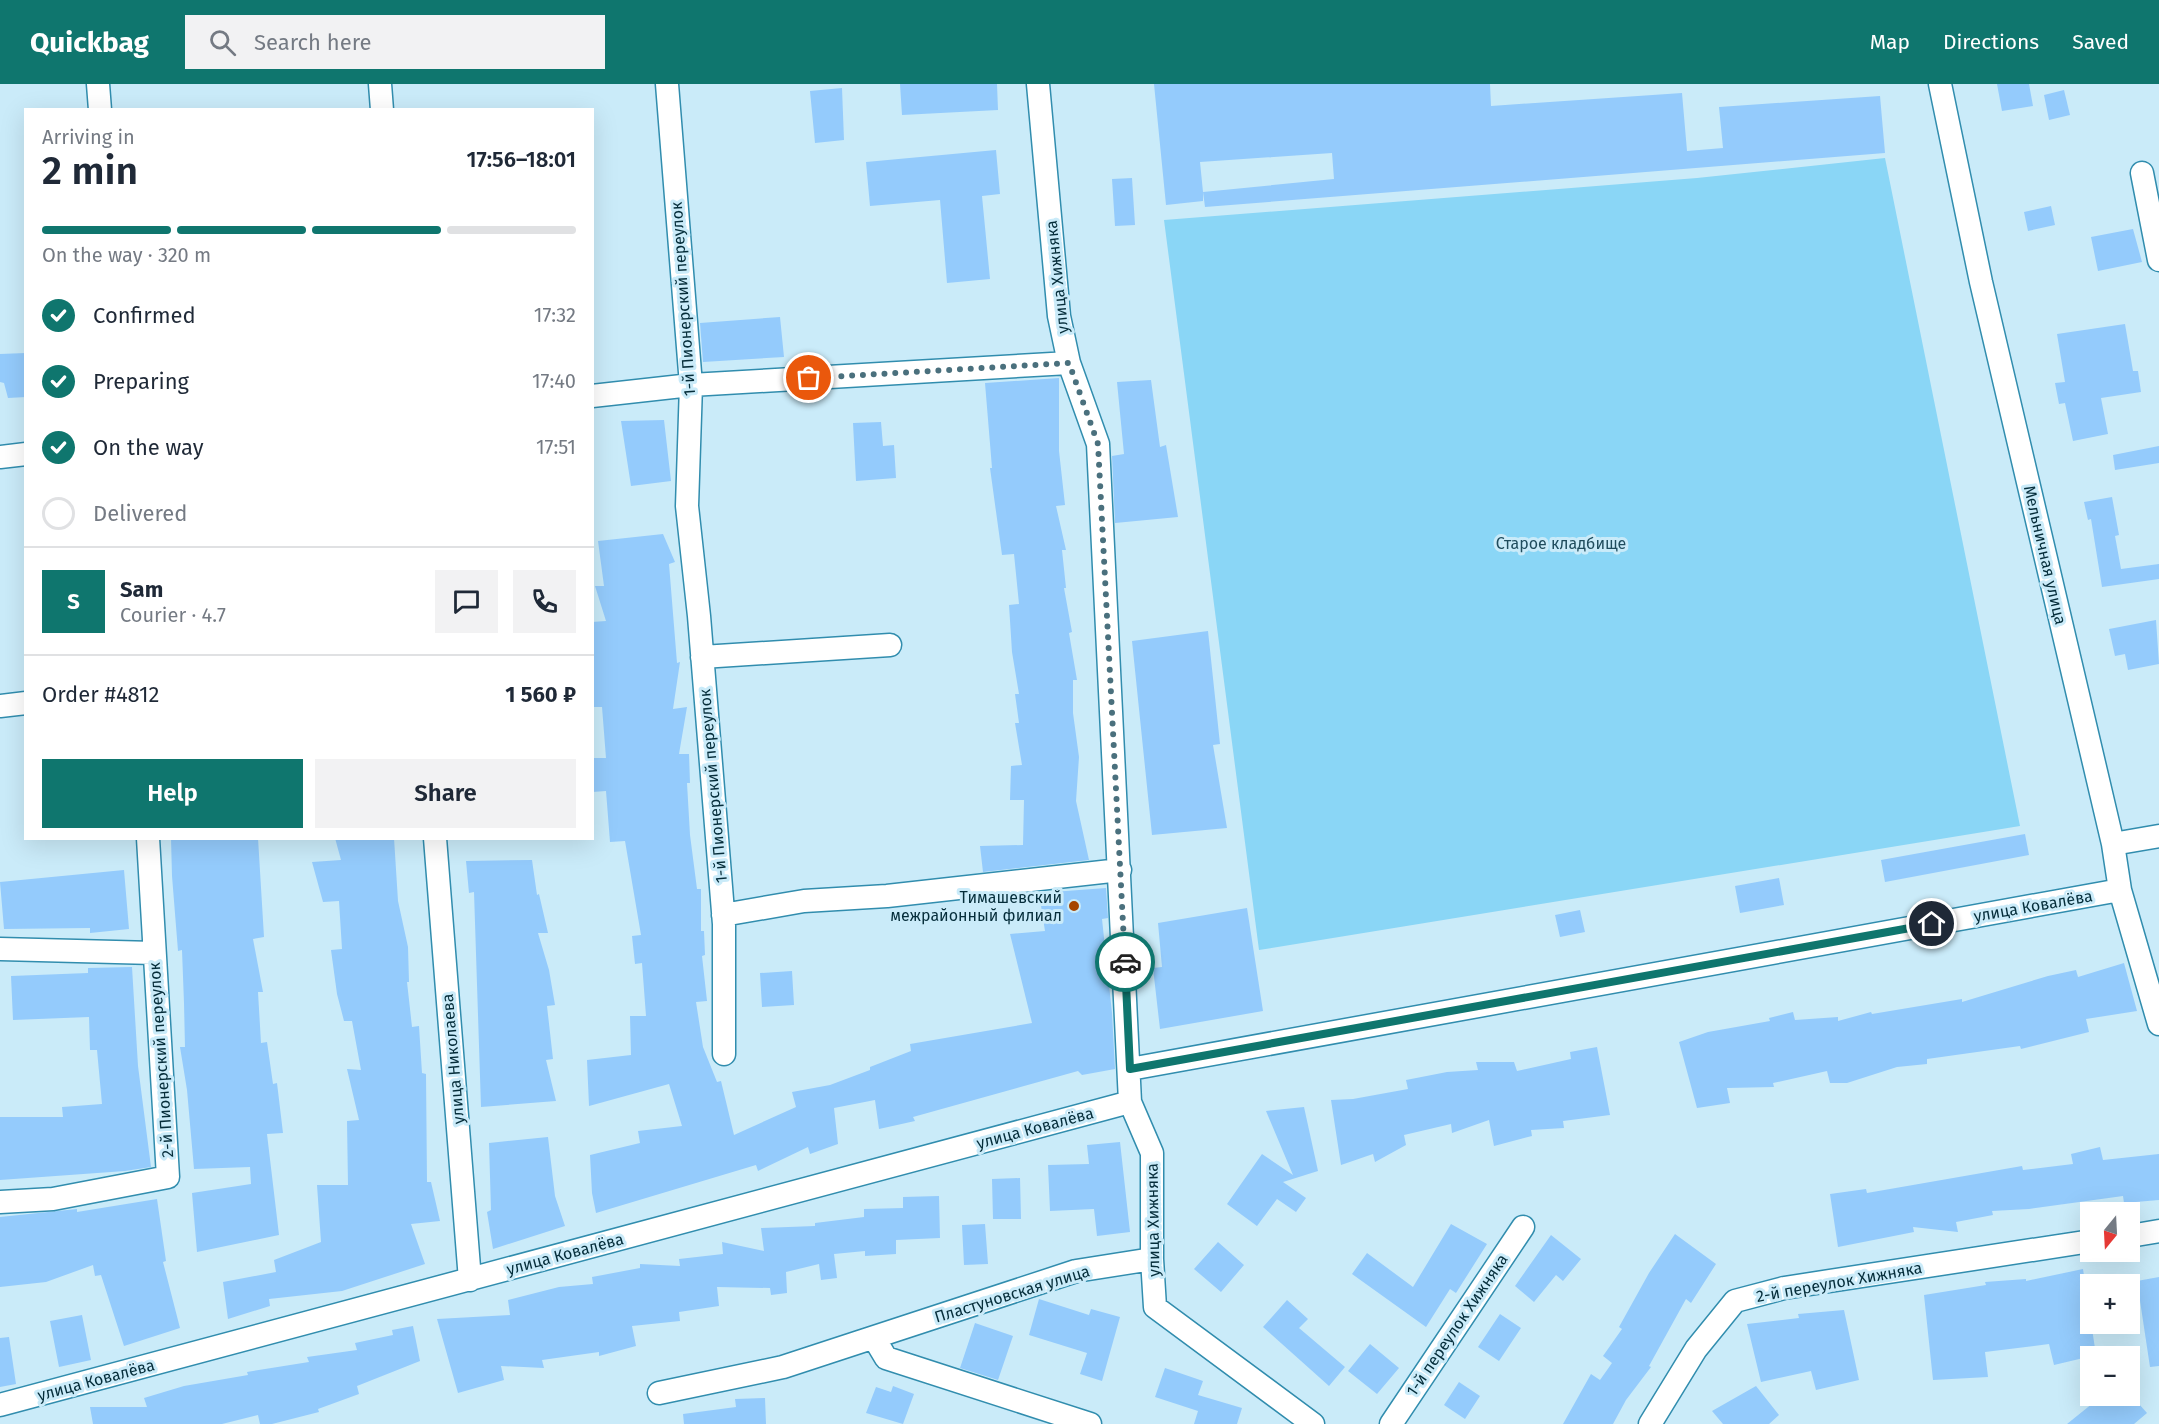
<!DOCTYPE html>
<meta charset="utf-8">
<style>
body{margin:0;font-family:"Fira Sans",sans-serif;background:#f2f2f3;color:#1f2937;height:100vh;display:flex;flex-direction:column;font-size:22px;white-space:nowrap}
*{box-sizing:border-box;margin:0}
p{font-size:20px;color:#747a83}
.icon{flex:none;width:33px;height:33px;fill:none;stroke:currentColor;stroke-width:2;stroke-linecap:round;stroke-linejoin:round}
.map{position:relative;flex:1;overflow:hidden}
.sheet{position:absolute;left:24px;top:24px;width:570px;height:732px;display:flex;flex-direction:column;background:#fff;border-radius:0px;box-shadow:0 6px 24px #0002}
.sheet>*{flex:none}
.needle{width:39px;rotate:198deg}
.controls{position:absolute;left:2080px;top:1118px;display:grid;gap:12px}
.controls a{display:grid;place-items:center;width:60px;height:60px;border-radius:0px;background:#fff;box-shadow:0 6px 24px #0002;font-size:30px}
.pin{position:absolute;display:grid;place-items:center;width:51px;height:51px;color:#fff;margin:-26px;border:3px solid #fff;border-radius:50%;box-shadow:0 2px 6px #0007}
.courier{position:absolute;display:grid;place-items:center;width:60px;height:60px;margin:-30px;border:4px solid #0f766e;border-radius:50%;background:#fff;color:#222;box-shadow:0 2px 8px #0007}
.summary em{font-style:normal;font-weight:600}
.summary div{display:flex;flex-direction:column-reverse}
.summary{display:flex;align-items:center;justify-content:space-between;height:102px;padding:0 18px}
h1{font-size:39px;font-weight:600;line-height:45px}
.bar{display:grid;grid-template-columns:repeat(4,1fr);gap:9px 6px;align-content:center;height:72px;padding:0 18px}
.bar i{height:8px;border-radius:4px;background:#e0e1e3}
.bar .on{background:#0f766e}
.bar p{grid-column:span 4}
.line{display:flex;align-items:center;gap:15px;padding:0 18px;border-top:2px solid #e0e1e3}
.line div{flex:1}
.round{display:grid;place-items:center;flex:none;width:63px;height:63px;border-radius:0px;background:#f2f2f3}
ol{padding:0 18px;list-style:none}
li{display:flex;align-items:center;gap:18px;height:66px}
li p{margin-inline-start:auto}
li .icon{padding:6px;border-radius:50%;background:#0f766e;color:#fff;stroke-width:4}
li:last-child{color:#747a83}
li i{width:33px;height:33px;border:3px solid #e0e1e3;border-radius:50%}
.button{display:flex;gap:12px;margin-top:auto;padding:12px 18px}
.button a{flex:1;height:69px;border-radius:0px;background:#0f766e;color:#fff;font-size:24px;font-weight:600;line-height:69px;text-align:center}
.button a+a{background:#f2f2f3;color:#1f2937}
header{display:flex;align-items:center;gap:36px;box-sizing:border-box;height:84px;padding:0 30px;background:#0f766e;color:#fff}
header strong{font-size:28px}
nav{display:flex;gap:33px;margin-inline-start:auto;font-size:21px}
.search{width:420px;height:54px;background:#f2f2f3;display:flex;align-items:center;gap:15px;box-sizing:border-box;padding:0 21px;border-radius:0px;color:#747a83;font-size:22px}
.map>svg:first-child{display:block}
.green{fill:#8ad6f6}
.building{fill:#94cbfc;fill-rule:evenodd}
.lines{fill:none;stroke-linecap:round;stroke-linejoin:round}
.minor-casing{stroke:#318dae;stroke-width:25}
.minor{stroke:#fff;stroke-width:22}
.done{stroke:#4a707d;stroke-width:6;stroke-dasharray:0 10.8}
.route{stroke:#0f766e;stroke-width:8}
.poi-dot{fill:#a64500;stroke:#caebf9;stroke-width:2}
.labels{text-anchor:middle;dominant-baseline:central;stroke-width:6;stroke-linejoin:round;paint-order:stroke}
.street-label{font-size:16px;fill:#052d3a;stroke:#caebf9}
.park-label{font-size:16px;fill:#1f4c5d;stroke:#caebf9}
.poi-label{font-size:16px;fill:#052d3a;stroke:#caebf9;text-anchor:end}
</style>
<header>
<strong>Quickbag</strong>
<div class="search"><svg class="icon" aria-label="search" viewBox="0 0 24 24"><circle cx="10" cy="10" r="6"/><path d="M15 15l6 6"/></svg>Search here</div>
<nav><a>Map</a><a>Directions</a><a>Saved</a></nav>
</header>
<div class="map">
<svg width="2159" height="1340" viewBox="0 0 2159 1340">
<rect width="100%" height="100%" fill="#caebf9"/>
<!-- green -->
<path class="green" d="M1885 74 2020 742 1259 866 1164 136 1697 94Z"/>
<!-- building -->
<path class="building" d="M900 0H997L998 26 902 31Z
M1154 0H1490L1491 22 1682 9 1687 67 1723 64 1719 23 1880 12 1885 69 1205 123 1203 108V117L1166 121ZM1332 69 1334 95 1203 108 1200 78Z
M1997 0H2029L2033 22 2002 27Z
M842 4 844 56 815 59 810 7Z
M2064 6 2070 31 2049 36 2044 11Z
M996 66 1000 110 982 112 990 195 947 199 940 116 870 122 866 78Z
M1132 94 1135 141 1115 142 1112 95Z
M2051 122 2055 141 2028 147 2024 128Z
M2133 145 2142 178 2098 187 2091 153Z
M780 233 784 273 703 278 700 239Z
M2125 240 2133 287H2138L2141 308 2101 314 2108 350 2073 357 2065 319 2059 320 2055 299 2065 298 2057 250Z
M26 269V313L8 314 4 299 0 298V270Z
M1059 294V367L1065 421 1056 422 1066 466H1062L1066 504H1064L1072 548 1069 549 1077 596H1073V629L1079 673 1076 717 1089 776 983 788 980 762 1023 761 1024 716H1010L1011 682 1022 681 1015 639H1019L1015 610H1019L1012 568 1009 521 1019 520 1014 470 1002 471 990 384H992L985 299Z
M1151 296 1160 363 1166 361 1178 433 1115 439 1112 372 1124 370 1117 298Z
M664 336 671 397 631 402 621 337Z
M881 338 883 362 894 361 896 394 856 397 853 339Z
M2159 362V379L2115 386 2113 371Z
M2112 413 2119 451 2115 452 2121 485 2159 480V495L2102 503 2091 435 2088 436 2084 418Z
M663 450 675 478 669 480 677 579 680 578 673 625 687 623 679 670H689L690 699H687L690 751 697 805H701V847H704L705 871 702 872 707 917 696 918 703 963 717 998 721 997 734 1051 796 1023 792 1008 830 1001 870 986V983L911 967 910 960 1032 939 1010 850 1045 847 1039 809 1106 804 1108 834 1102 835 1112 929 1115 985 1082 991 1078 987 913 1033 915 1037 879 1045 875 1016 834 1024 838 1060 810 1070 808 1063 758 1087 756 1081 596 1129 592 1109 590 1071 640 1059 638 1047 682 1042 669 1000 589 1022 587 976 631 971 630 932H646L642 879 635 880 632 852 641 851 625 757 610 758 606 707 592 708V674H606L602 623H592V538L606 537 595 502H604L598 457Z
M2156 536 2159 580 2128 586 2125 570 2115 572 2109 545Z
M1208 547 1220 660 1213 661 1227 744 1152 751 1132 557Z
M2025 750 2029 771 1885 798 1881 776Z
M171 754H258L264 853 253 855 263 908H258L261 959 267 958 273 1000 277 999 283 1049 267 1050 279 1151 197 1168 192 1109 251 1100 250 1083 194 1085 187 1006 180 963H185L184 919 182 866 178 867 172 792Z
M335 754H394L398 817 408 863 409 898H407L412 943 419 942 422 989 426 990 427 1098H431L440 1137 411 1140 425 1180 342 1207 269 1215 270 1222 228 1235 223 1198 276 1188 274 1176 321 1158 317 1101H348L347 1037 359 1036 347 985 361 986 352 937H344L337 910 331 866 342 865 339 817 323 818 312 778 341 776Z
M532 776 537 811 539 810 548 849H538L549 886 555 921 547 922 553 975 546 976 556 1017 481 1023 474 808 469 809 466 777Z
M124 786 129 845 90 849V844L4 845 0 798Z
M1779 794 1784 821 1740 829 1735 802Z
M1247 824 1263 927 1160 945 1153 884 1162 883 1158 839Z
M1580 826 1585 848 1560 853 1555 831Z
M2124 879 2137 927 2086 935 2089 948 2021 965 2020 962 1927 975V980L1897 983 1847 999H1830L1827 987 1773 999 1774 1003 1727 1004 1730 1019 1697 1024 1679 958 1708 948 1770 937 1769 934 1793 928 1795 936 1838 933V937L1871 928 1872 930 1962 915V918L2048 892 2076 886 2078 893Z
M132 883 138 982 151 1083 125 1087 0 1096V1033H63L62 1023 102 1020 97 966H90L89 933 13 936 11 892 88 889V884Z
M792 887 794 921 762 923 760 889Z
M1597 963 1610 1031 1563 1037 1564 1044 1531 1046 1532 1052 1494 1062 1489 1036 1452 1049 1451 1040 1404 1051 1406 1061 1375 1078 1373 1070 1341 1081 1331 1016 1353 1015 1408 1005 1406 996 1447 988 1478 986 1476 978H1514L1517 987 1571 975 1570 968Z
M1304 1023 1318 1087 1283 1098 1306 1114 1296 1128 1277 1115 1257 1142 1227 1120 1262 1070 1293 1091 1266 1027Z
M548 1053 555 1112 565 1142 493 1165 487 1128 491 1126 489 1059Z
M1120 1058 1130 1148 1097 1152 1094 1125 1050 1127 1048 1081 1089 1080 1087 1061Z
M2100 1063 2103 1076 2159 1070V1116L2124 1119 2123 1112 2029 1125 1992 1127 1993 1131 1956 1138 1958 1148 1913 1143 1914 1148 1838 1163 1830 1110 1866 1105 1867 1109 2022 1082 2023 1086 2073 1080 2071 1070Z
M1020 1094 1021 1135H993L992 1095Z
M939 1112 940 1154 896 1156V1170L865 1172V1167L834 1170 837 1194 821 1196 819 1180 786 1188 787 1209 771 1211 770 1204 717 1203 719 1222 679 1228 680 1237 632 1242 636 1262 599 1272V1268L542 1276 544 1284 501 1282 504 1296 458 1309 437 1235 510 1231 508 1216 559 1203 593 1200 592 1193 640 1184V1180L680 1182 679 1175 723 1170 722 1158 764 1167 761 1144 815 1142V1139L864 1133V1125L903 1124V1113Z
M157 1115 166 1177 163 1178 180 1244 124 1262 101 1191 95 1192 93 1181 46 1198 0 1203V1133L77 1125V1128Z
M985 1140 988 1180 964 1181 962 1141Z
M1451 1140 1487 1160 1456 1209 1450 1205 1426 1243 1352 1190 1367 1169 1413 1203Z
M1675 1150 1716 1180 1691 1219 1686 1215 1649 1282 1651 1283 1626 1316 1613 1340H1563L1591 1290 1600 1296 1612 1279 1603 1272 1622 1245 1619 1243 1649 1189Z
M1551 1151 1581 1175 1563 1197 1556 1191 1534 1218 1515 1202Z
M1218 1158 1244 1181 1221 1208 1194 1185Z
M2083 1185 2096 1271 2054 1281 2049 1260 1985 1268 1988 1293 1933 1296 1924 1211 1986 1201 1985 1198 2026 1195V1197Z
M2159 1193V1282L2150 1283 2137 1197Z
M1039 1215 1089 1231 1091 1225 1120 1233 1102 1297 1080 1290 1087 1269 1029 1251Z
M1287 1216 1308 1235 1299 1244 1345 1283 1329 1302 1263 1243Z
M1844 1226 1859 1296 1816 1306 1811 1287 1761 1298 1747 1240 1799 1234 1798 1230Z
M1500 1230 1521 1244 1499 1277 1478 1263Z
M82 1231 91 1276 59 1283 50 1237Z
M975 1239 1013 1252 998 1296 960 1284Z
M413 1242 420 1277 357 1302 359 1310 318 1325 319 1328 272 1340H260L258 1331 222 1340H93L90 1323H147L144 1314 184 1302 248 1291 247 1288 309 1278 307 1273 357 1266 355 1259 393 1251 392 1246Z
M9 1253 16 1300 0 1303V1254Z
M1370 1260 1399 1284 1377 1310 1348 1287Z
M1165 1284 1203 1297 1198 1311 1242 1324 1237 1340H1194L1198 1327 1155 1313Z
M1459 1298 1480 1312 1465 1335 1444 1321Z
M893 1302 914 1310 903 1340 866 1329 876 1303 891 1308Z
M1756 1302 1779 1331 1769 1340H1723L1712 1327Z
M2103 1311H2131L2147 1329 2134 1340H2067Z
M765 1314 766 1340H684L683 1330 736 1323 735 1315Z"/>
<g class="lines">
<!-- minor casing -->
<g class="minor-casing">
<path id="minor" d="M98 0 100 26
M380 0 382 26
M667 0 691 301 687 422 699 532 724 840V970
M1038 0 1059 232 1069 279 1098 360 1130 1018 1152 1069V1175L1155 1223 1313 1340
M1940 0 1981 198 2113 760 2120 806 2159 940
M2142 89 2159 176
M592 312 691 301 1069 279
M0 373 26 370
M702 573 890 561
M0 622 26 619
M435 754 470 1196
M2113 760 2159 752
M723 831 804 817 887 812 1120 786
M0 865 154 869
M1130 985 2120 806
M0 1118 53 1115 168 1093 148 754
M2130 1152 2159 1147
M874 1254 886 1274 1090 1340
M659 1309 783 1283 1076 1187 1152 1175
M0 1321 1130 1018
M1391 1340 1523 1143
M1650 1340 1696 1265 1735 1217 1784 1204 2091 1157"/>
</g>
<!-- minor -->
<use href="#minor" class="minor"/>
</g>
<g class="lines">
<!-- done -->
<path class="done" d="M809 294 1069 279 1098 360 1125 878"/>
<!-- route -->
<path class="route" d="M1125 878 1130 985 1932 840"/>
</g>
<!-- markers -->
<circle class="poi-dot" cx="1074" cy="822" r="6"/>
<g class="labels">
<!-- street labels -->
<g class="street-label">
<text transform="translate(1057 193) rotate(-96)">улица Хижняка</text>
<text transform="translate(683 215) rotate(-94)">1-й Пионерский переулок</text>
<text transform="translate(2045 471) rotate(77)">Мельничная улица</text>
<text transform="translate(713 702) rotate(-95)">1-й Пионерский переулок</text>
<text transform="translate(2033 822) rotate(-10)">улица Ковалёва</text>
<text transform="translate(453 975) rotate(-95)">улица Николаева</text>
<text transform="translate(161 976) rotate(-94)">2-й Пионерский переулок</text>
<text transform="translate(1035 1044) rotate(-15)">улица Ковалёва</text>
<text transform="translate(1153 1136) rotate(-91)">улица Хижняка</text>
<text transform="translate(565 1170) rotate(-15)">улица Ковалёва</text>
<text transform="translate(1839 1198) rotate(-10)">2-й переулок Хижняка</text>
<text transform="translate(1012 1210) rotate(-17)">Пластуновская улица</text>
<text transform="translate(1457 1241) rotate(-56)">1-й переулок Хижняка</text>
<text transform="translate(96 1296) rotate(-15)">улица Ковалёва</text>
</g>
<!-- park labels -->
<g class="park-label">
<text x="1561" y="459">Старое кладбище</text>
</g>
<!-- poi labels -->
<g class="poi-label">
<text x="1062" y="813">Тимашевский<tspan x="1062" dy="18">межрайонный филиал</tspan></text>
</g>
</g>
</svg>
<div class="controls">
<a><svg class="needle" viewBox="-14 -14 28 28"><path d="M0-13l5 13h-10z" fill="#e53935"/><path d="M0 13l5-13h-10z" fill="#747a83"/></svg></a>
<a>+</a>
<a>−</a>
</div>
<div class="pin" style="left:809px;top:294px;background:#ea580c"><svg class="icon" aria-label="bag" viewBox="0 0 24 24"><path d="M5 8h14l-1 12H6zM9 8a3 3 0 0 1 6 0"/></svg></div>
<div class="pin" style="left:1932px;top:840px;background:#1f2937"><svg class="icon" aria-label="home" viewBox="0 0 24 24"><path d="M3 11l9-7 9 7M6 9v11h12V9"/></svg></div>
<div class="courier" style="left:1125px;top:878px"><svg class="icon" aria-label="car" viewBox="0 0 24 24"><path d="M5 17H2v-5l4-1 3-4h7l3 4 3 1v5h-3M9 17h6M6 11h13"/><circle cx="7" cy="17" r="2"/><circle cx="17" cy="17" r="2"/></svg></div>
<section class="sheet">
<div class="summary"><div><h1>2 min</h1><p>Arriving in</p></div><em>17:56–18:01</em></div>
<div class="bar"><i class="on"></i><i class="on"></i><i class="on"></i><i></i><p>On the way · 320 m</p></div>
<ol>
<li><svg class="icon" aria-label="check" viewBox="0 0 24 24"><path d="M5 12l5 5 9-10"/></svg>Confirmed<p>17:32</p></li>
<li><svg class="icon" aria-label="check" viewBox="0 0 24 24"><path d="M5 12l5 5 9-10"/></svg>Preparing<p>17:40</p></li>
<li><svg class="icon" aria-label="check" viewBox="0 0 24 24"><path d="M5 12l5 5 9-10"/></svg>On the way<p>17:51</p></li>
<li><i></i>Delivered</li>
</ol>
<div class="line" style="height:108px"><b class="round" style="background:#0f766e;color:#fff">S</b><div><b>Sam</b><p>Courier · 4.7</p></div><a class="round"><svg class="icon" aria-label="chat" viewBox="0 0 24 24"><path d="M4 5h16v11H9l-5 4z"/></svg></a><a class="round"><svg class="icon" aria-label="phone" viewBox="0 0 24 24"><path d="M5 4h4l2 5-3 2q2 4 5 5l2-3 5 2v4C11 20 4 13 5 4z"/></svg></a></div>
<div class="line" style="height:78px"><div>Order #4812</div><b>1 560 ₽</b></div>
<div class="button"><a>Help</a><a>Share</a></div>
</section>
</div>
